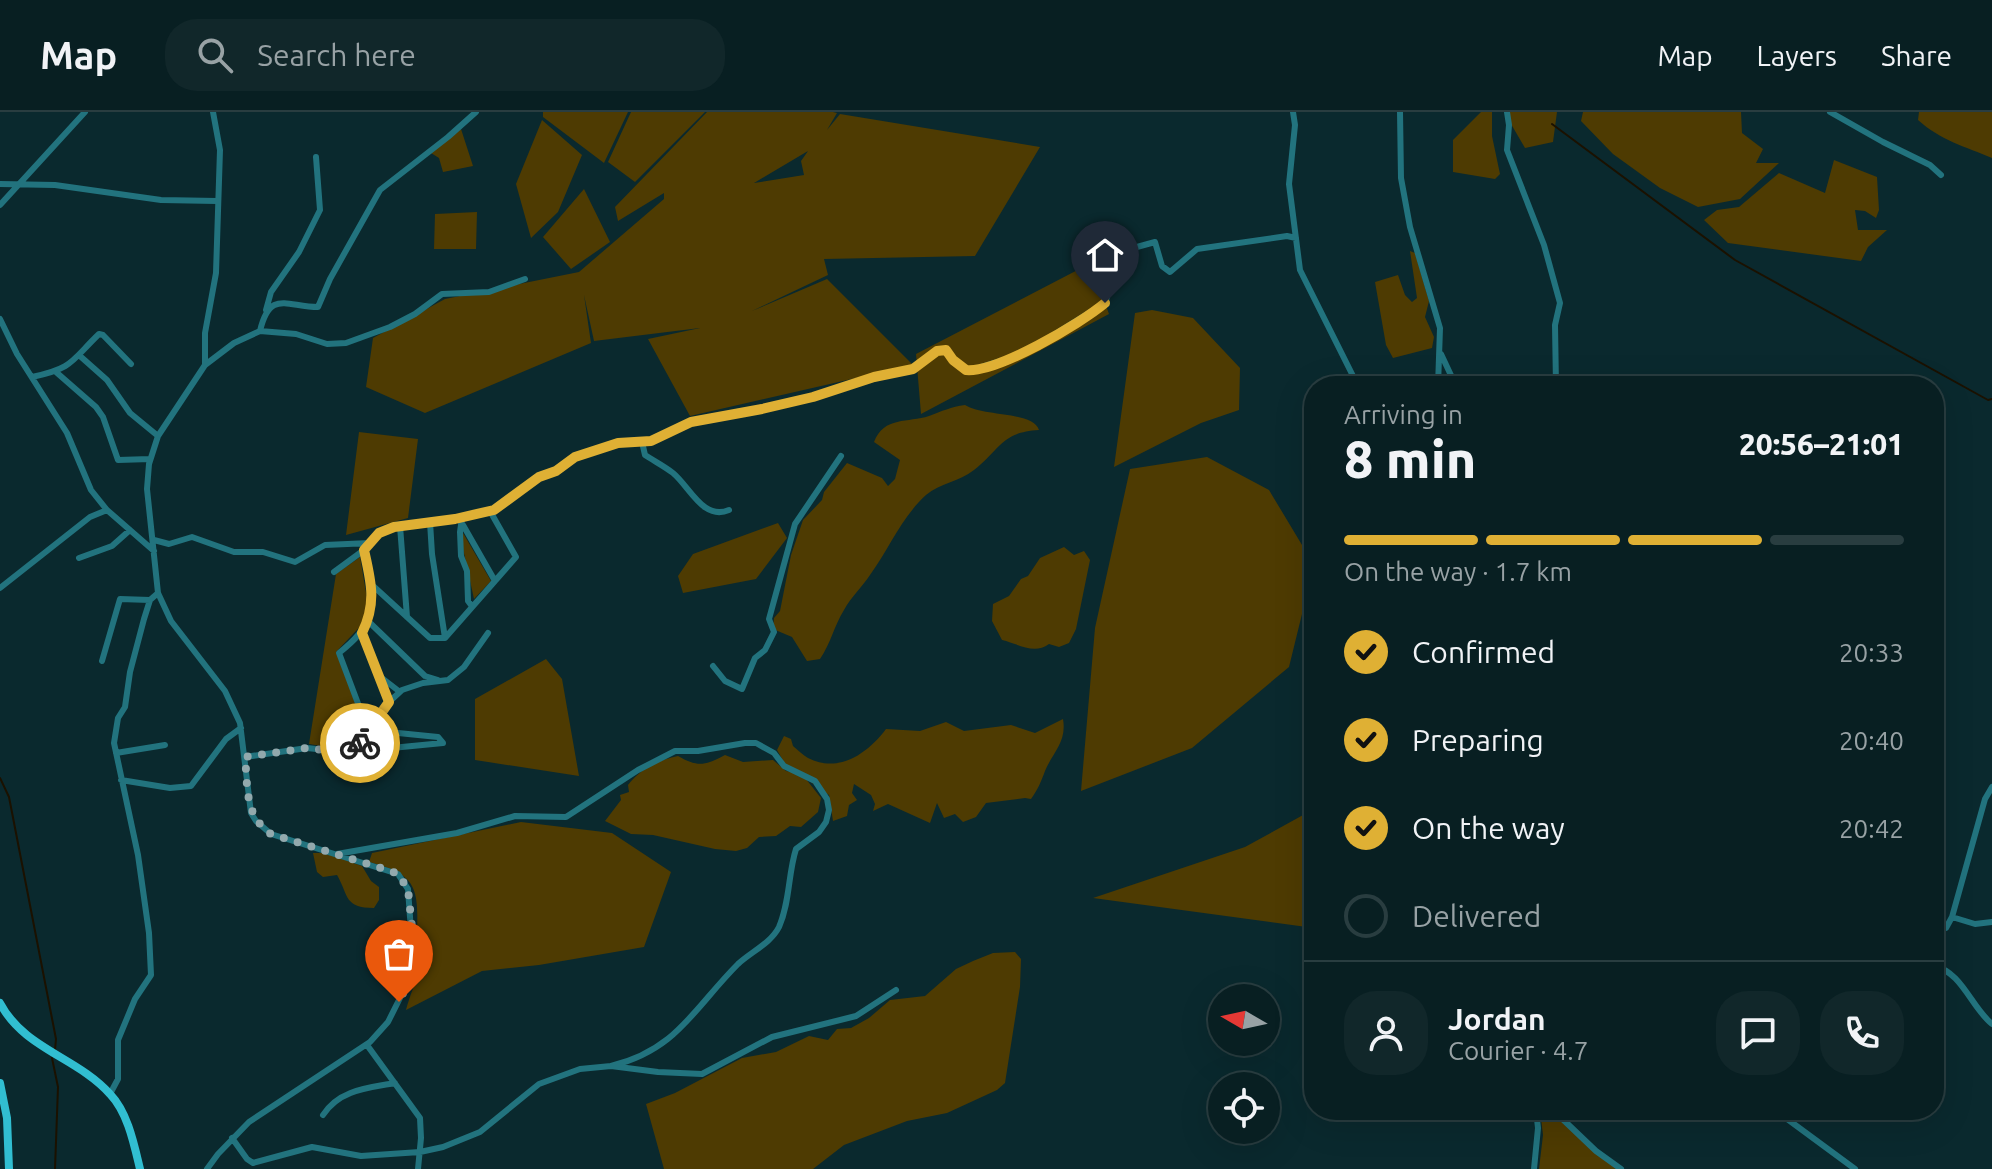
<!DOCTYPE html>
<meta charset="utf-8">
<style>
body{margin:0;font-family:Ubuntu,sans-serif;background:#11272a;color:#f1f3f6;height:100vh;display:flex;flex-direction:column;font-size:30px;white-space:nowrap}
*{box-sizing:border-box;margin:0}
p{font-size:26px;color:#98a2a5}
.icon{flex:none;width:44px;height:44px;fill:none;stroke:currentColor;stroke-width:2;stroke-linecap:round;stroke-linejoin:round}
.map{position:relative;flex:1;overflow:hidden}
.panel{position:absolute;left:1304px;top:264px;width:640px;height:744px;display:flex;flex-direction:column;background:#081f22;border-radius:32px;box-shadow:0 8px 32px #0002,0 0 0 2px #293d40}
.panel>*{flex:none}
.needle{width:52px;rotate:279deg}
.fabs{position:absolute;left:1208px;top:872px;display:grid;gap:16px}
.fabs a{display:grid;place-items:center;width:72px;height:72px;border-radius:50%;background:#081f22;box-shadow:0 8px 32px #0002,0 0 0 2px #293d40;font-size:40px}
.pin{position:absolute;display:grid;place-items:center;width:68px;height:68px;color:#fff;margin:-82px -34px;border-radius:50% 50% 50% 0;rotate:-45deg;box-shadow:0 0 8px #0007}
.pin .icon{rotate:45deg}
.courier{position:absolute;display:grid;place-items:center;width:80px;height:80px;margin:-40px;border:6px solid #dfb034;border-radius:50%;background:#fff;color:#222;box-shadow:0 2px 10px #0007}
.overview em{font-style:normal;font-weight:800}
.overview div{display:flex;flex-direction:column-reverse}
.overview{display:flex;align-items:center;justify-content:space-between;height:136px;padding:0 40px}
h1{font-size:52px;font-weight:800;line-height:60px}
.bar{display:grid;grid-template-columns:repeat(4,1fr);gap:12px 8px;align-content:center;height:96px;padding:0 40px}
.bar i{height:10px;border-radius:6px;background:#293d40}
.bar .active{background:#dfb034}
.bar p{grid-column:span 4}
.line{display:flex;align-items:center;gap:20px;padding:0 40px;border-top:2px solid #293d40}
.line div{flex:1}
.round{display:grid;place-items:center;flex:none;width:84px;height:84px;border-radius:32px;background:#11272a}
ol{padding:0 40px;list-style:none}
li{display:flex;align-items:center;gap:24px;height:88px}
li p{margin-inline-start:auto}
li .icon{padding:8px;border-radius:50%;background:#dfb034;color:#111;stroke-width:4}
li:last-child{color:#98a2a5}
li i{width:44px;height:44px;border:4px solid #293d40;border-radius:50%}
header{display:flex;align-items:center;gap:48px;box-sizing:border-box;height:112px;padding:0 40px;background:#081f22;border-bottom:2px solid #293d40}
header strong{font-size:38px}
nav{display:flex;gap:44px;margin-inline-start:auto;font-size:28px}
.search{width:560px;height:72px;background:#11272a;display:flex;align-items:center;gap:20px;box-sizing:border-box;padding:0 28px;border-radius:32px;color:#98a2a5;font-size:30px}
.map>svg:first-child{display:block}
.green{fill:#4e3b02;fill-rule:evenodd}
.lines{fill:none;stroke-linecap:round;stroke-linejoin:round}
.stream{stroke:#1b1100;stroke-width:2}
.minor{stroke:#22737e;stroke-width:6}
.major{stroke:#31bed1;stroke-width:8}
.done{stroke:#93a9ad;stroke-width:8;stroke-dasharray:0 14.4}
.route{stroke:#dfb034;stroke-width:10}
</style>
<header>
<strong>Map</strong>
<div class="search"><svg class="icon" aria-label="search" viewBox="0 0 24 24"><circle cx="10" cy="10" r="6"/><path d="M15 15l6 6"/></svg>Search here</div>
<nav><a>Map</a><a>Layers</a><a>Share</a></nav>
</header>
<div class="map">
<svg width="1992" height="1057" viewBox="0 0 1992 1057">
<rect width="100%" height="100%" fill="#0a292e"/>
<!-- green -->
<path class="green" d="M543 0H628L604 51 543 5Z
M631 0H705L635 70 608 50Z
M707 0H833L837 1 827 18 840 2 1040 35 975 144 824 147 828 163 752 199 827 167 913 253 690 304 648 227 700 216 594 229 584 183 591 231 425 301 366 275 373 226 445 187 579 160 664 87V81L618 109 615 95ZM808 39 801 49 804 63 754 71Z
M1481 0H1492V24L1500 62 1495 67 1453 60V28Z
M1504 0H1557L1553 30 1525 36Z
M1583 0H1741L1742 21 1763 37 1756 51H1779L1740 87 1698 95 1660 76 1613 42 1581 9Z
M1919 0H1992V46C1966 35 1940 28 1918 8Z
M542 8 582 43 558 100 531 126 516 72Z
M461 17 473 54 443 60 439 46 431 41Z
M1834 48 1877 65 1879 98 1876 106 1865 99 1855 98 1858 118H1887L1868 135 1861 149 1728 131 1704 108 1717 98 1739 95 1779 61 1825 81Z
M584 77 610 130 571 157 543 125Z
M477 100 476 137H434L435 102Z
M1410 139 1415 141 1429 189 1425 205 1434 225 1432 236 1393 246 1386 233 1375 170 1398 163 1405 183 1412 190 1417 186Z
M1091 151 1109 202 921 302 916 242Z
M1152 198 1193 206 1240 256 1239 298 1201 311 1114 355 1135 201Z
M965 293C984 305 1033 299 1039 318 1001 320 1000 338 974 358 959 370 940 371 926 383 901 406 889 437 870 463 862 475 851 485 844 498 834 514 831 531 820 547L807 549 792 525 773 517 774 506 780 499 791 443 803 408 822 388 824 380 847 351 882 366 888 374 895 367 900 348 874 330C884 304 908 311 929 304 942 299 951 295 965 293Z
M359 320 418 327 408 406 346 423Z
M1207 345 1269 378 1314 453 1289 555 1192 636 1081 679 1095 516 1130 357Z
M778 411 787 426 756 467 683 481 678 464 693 442Z
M463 421 491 469 474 487 462 432Z
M1064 435 1074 443 1084 439 1090 448 1076 517 1069 531 1059 535 1049 532C1034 543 1019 532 1002 528L992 509 993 492 1009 484 1021 467 1028 464 1040 446Z
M360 445 370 504 336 540 365 617 351 622 340 637 309 632 336 462Z
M546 547 562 567 579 664 475 648V587Z
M1063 607C1067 630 1053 640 1045 659 1041 670 1038 677 1031 687L1025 686 986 691 976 705 963 710 955 702 944 706 937 691 930 711 888 692 873 699 875 692 871 683 854 672 852 681 857 688 849 693 847 704 833 709 829 683 785 652 777 638 784 624 791 627 793 634C798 638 803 643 808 646 839 662 868 641 886 617L920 619 946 610 964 619 1011 613 1035 621Z
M725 643 743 650 773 648 786 659 802 662 821 686 818 700 801 715 790 714 776 724 759 725 747 736 736 739 715 737 653 723 631 722 605 709 621 688 620 683 629 680 628 673C640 657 658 648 678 644 697 655 705 654 725 643Z
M1314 697V816L1093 786 1245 735Z
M521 710 612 721 671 760 644 835 539 853 482 859 406 898C411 881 416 863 431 852L430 845 419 848C415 838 416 828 417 817 419 772 413 762 369 750L372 741Z
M313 741H325L362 754 371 769 379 775V788L374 796C344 796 349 784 337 763L323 765 317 760Z
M1015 840 1021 847 1020 875 1005 971 997 978 947 1001 907 1009 844 1033 813 1057H664L646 992 675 981 742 946 776 940 809 924 828 928 837 917 851 916 869 906 890 888 925 884 956 857 973 849 993 841Z
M1540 998H1549L1597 1042 1618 1057H1539L1543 1023Z"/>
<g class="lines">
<!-- stream -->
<path class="stream" d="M1552 12 1735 148 1988 288 1992 287
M0 666 9 685 56 927 55 938
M52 946 58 975 55 1057"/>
<!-- minor -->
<path class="minor" d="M1293 0 1295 13 1289 72 1300 158 1358 274
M1400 0 1401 66 1410 115 1440 216 1438 274
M1507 0 1509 13 1507 38 1544 133 1560 191 1555 213 1556 274
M1830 0 1883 30 1930 53 1941 63
M0 72 55 73 161 88 217 89
M0 93 85 0
M266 198 271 180 299 140 320 98 316 45
M0 207 17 242 67 321 91 378 107 398 154 439
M260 219C270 177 287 195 318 195L330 167 380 78 448 25 476 0
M1441 242 1456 274
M80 244 107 268 130 301 158 324
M205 253V221L216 161 220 38 213 0
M56 260 96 295 103 305 118 348 150 347
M32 265C74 256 71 249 99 222L103 223 131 252
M642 330 645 343C654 349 664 354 673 361 690 375 703 409 729 398
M462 406 460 420 461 444 467 459 468 489 471 493
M430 410 432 442 445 526
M463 413 495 469
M400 414 407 505
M154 428 169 432 192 425 234 440H263L295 450 325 433 370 431 379 421 394 415 455 407 494 398 539 365 556 359 571 347 585 342 618 331 651 329 691 310 762 297 813 285 874 265 913 257 937 239 946 238 959 254 971 258 1023 242 1105 191C1113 174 1101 163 1101 148L1108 143 1155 130 1162 154 1170 160 1197 137 1287 124 1296 126
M79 446 112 434 130 418
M334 460 364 438
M371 472 430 526H445L516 445 490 399
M0 476 90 405 107 398
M368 509 425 564 438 568
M362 521 389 590
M102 549 120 487 150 488
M713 554 725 569 742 577 755 546 765 538 774 520 769 507 795 412 841 344
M378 563 400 580
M345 638 361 631 389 590 402 578 423 571 448 568 464 555 488 521
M116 641 165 633
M245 645 307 636 362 642 371 638 443 631 438 625 368 618 339 541C373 514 376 499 368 456 366 447 363 440 368 431
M121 668 170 676 191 674 226 627 241 616
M337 742 457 721 515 704 566 705 638 658 675 639H698L745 631H756L774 641 784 654 815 669 827 687 829 698 826 710 819 720 796 737C788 762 790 790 779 815 771 831 751 840 738 852 694 896 677 938 611 954
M1952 805 1975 812 1992 810
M1934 820 1946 816 1952 805 1985 687 1992 675
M1934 854C1962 860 1971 895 1992 912
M367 933 420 1006 421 1026 418 1057
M110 982 118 967V928L135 887 151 863 149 821 138 743 114 631 118 606 125 595 130 560 144 507 150 488 158 481
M1553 998 1596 1039 1621 1057
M1775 998 1855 1057
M323 1003C339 978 367 976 395 971
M232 1026 247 1047 253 1051 312 1035 361 1044 420 1040 443 1035 480 1020 539 972 580 957 611 954 658 960 702 962 772 925 856 904 896 878
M207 1057 218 1042 249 1010 370 930 388 910 412 862 413 847 408 777 398 762 271 722 256 709 251 701 240 611 225 579 171 509 158 481 147 377 149 352 158 324 205 253 234 231 260 219 296 222 327 232 346 231 390 215 415 202 442 182 489 180 525 167
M1534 1057 1538 1016 1536 998"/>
<!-- major -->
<path class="major" d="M0 891C24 937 77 945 110 982 128 1001 134 1032 140 1057
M0 971 7 1006 9 1057"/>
</g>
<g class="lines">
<!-- done -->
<path class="done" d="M360 631 341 640 307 636 245 645C248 675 244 703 271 722L391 759 398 762 408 777 414 835 412 862 399 890"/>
<!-- route -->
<path class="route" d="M360 631 389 590 362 521C377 491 371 469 364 438L379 421 394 415 455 407 494 398 539 365 556 359 575 345 618 331 651 329 691 310 762 297 813 285 874 265 913 257 937 239 946 238 953 248 966 258C997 261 1080 212 1105 191"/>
</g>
</svg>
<div class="fabs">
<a><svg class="needle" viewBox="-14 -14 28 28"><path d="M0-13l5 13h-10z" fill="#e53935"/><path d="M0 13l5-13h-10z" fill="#98a2a5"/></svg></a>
<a><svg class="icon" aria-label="locate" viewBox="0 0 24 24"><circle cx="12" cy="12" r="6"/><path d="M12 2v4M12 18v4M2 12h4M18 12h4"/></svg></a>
</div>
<div class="pin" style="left:399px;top:890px;background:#ea580c"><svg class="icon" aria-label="bag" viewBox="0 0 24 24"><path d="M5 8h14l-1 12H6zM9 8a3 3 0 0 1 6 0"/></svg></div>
<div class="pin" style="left:1105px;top:191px;background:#1f2937"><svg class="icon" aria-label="home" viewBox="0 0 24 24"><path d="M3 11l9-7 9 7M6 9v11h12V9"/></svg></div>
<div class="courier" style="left:360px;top:631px"><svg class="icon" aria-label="bike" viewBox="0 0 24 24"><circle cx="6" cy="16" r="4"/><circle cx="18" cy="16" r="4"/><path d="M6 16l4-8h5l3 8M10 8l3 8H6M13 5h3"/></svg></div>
<section class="panel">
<div class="overview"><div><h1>8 min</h1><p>Arriving in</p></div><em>20:56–21:01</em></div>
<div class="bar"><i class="active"></i><i class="active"></i><i class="active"></i><i></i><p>On the way · 1.7 km</p></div>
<ol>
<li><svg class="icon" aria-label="check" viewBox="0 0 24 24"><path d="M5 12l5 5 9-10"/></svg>Confirmed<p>20:33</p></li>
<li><svg class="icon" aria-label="check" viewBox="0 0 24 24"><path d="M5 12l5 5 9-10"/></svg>Preparing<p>20:40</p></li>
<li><svg class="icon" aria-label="check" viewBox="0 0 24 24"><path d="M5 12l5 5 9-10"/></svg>On the way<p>20:42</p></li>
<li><i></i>Delivered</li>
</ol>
<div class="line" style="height:144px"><a class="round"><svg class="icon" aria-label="person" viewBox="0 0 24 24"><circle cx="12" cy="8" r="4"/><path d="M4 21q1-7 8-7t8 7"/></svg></a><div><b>Jordan</b><p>Courier · 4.7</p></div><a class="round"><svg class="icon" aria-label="chat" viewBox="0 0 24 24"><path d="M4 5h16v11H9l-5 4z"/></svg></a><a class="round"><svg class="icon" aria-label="phone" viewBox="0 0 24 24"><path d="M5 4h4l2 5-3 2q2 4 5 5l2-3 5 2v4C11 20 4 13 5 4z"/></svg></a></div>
</section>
</div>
